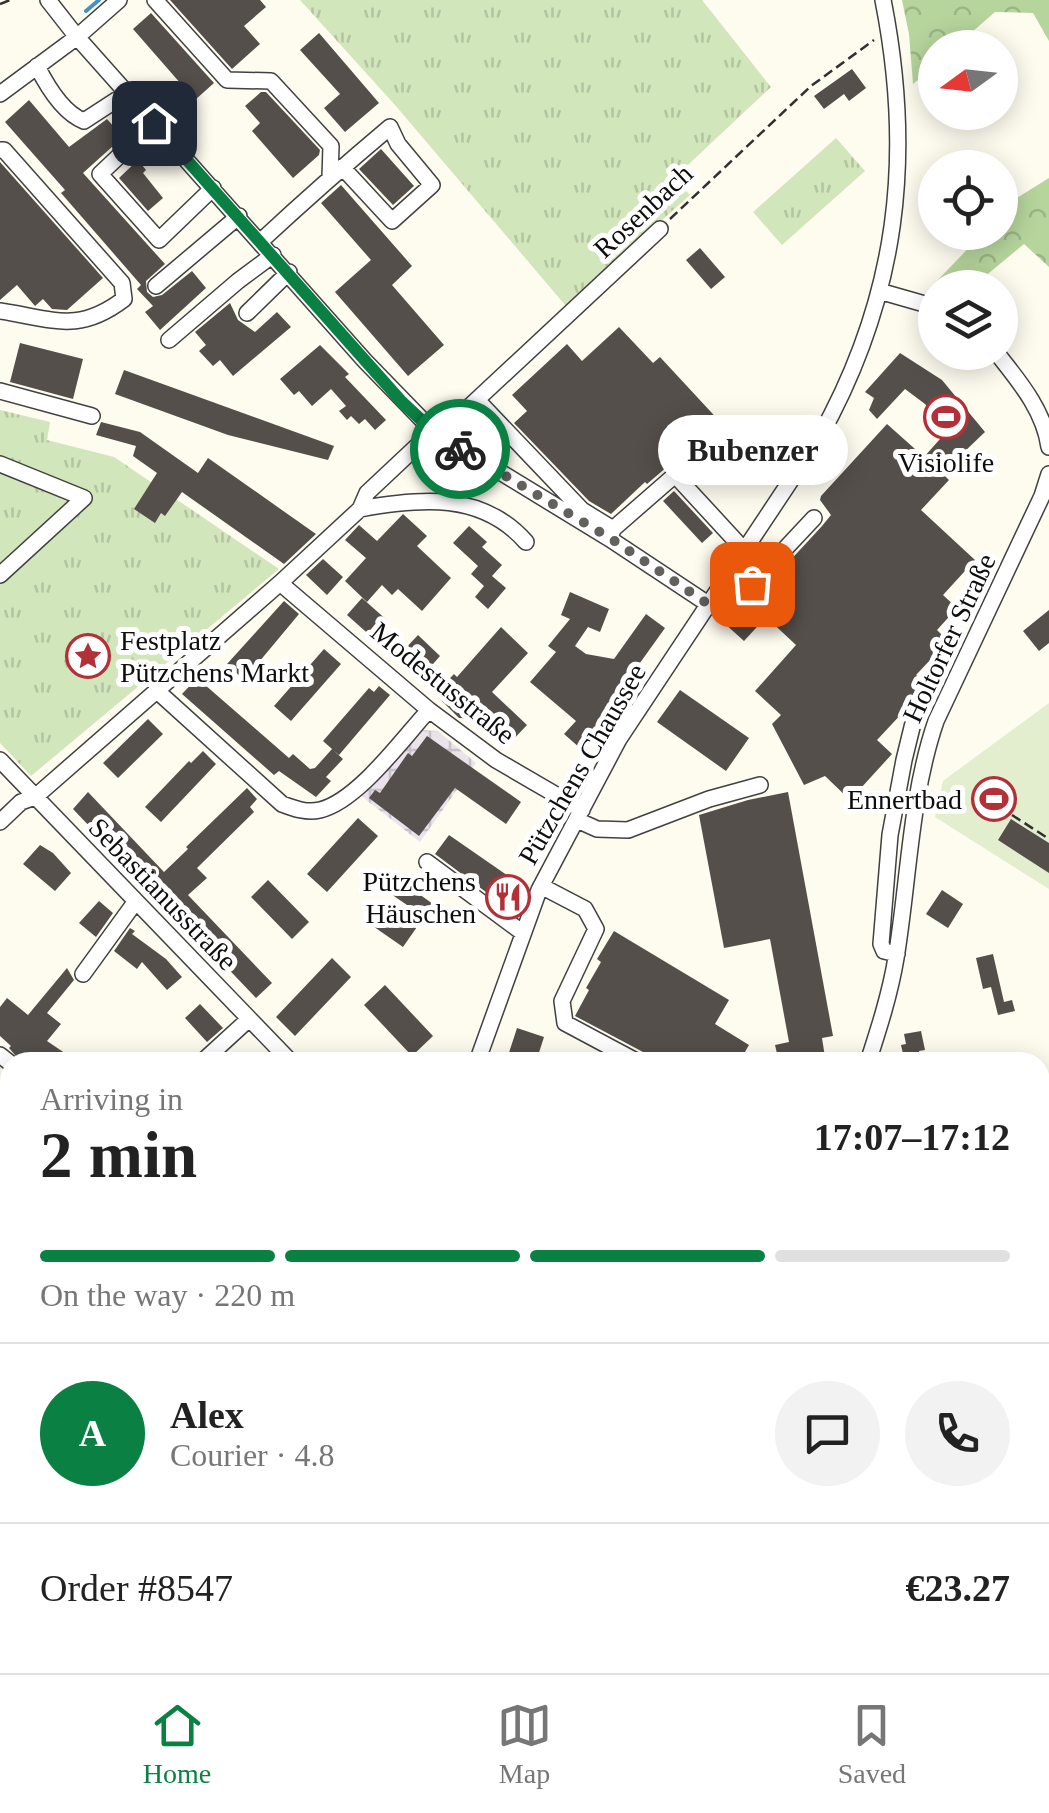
<!DOCTYPE html>
<meta charset="utf-8">
<style>
body{margin:0;font-family:Georgia,serif;background:#f2f2f2;color:#222;height:100vh;display:flex;flex-direction:column;font-size:38px;white-space:nowrap}
*{box-sizing:border-box;margin:0}
p{font-size:32px;color:#767676}
.icon{flex:none;width:55px;height:55px;fill:none;stroke:currentColor;stroke-width:2;stroke-linecap:round;stroke-linejoin:round}
.map{position:relative;flex:1;overflow:hidden}
.details{position:absolute;left:0px;top:1052px;width:1050px;height:622px;display:flex;flex-direction:column;background:#fff;border-radius:30px 30px 0 0;box-shadow:0 5px 25px #0003}
.details>*{flex:none}
.needle{width:65px;rotate:255deg}
.tools{position:absolute;left:918px;top:30px;display:grid;gap:20px}
.tools a{display:grid;place-items:center;width:100px;height:100px;border-radius:50%;background:#fff;box-shadow:0 5px 25px #0003;font-size:50px}
.pin{position:absolute;display:grid;place-items:center;width:85px;height:85px;color:#fff;margin:-42px;border-radius:20px;box-shadow:0 5px 15px #0006}
.courier{position:absolute;display:grid;place-items:center;width:100px;height:100px;margin:-50px;border:8px solid #0b8043;border-radius:50%;background:#fff;color:#222;box-shadow:0 2px 12px #0007}
.bubble{position:absolute;height:70px;border-radius:35px;background:#fff;box-shadow:0 5px 25px #0003;font-size:32px;font-weight:800;line-height:70px;text-align:center}
.head em{font-style:normal;font-weight:800}
.head div{display:flex;flex-direction:column-reverse}
.head{display:flex;align-items:center;justify-content:space-between;height:170px;padding:0 40px}
h1{font-size:65px;font-weight:800;line-height:75px}
.bar{display:grid;grid-template-columns:repeat(4,1fr);gap:15px 10px;align-content:center;height:120px;padding:0 40px}
.bar i{height:12px;border-radius:8px;background:#e0e0e0}
.bar .active{background:#0b8043}
.bar p{grid-column:span 4}
.line{display:flex;align-items:center;gap:25px;padding:0 40px;border-top:2px solid #e0e0e0}
.line div{flex:1}
.round{display:grid;place-items:center;flex:none;width:105px;height:105px;border-radius:52px;background:#f2f2f2}
.menu{display:flex;justify-content:space-around;align-items:center;height:140px;border-top:2px solid #e0e0e0;background:#fff;font-size:28px;color:#767676}
.menu a{display:grid;justify-items:center;gap:5px}
.menu .active{color:#0b8043}
.map>svg:first-child{display:block}
.industrial{fill:url(#industrial-grid)}
.farmland{fill:url(#farmland-rules)}
.grass{fill:url(#grass-tufts)}
.forest{fill:url(#forest-crowns)}
.pitch{fill:#e2eecd}
.lines{fill:none;stroke-linecap:round;stroke-linejoin:round}
.stream{stroke:#4591c2;stroke-width:4}
.building{fill:#554f4b}
.minor-casing{stroke:#414141;stroke-width:18}
.path{stroke:#303030;stroke-width:2.5;stroke-dasharray:10 5;stroke-linecap:butt}
.minor{stroke:#fff;stroke-width:15}
.done{stroke:#62615d;stroke-width:10;stroke-dasharray:0 18}
.route{stroke:#0b8043;stroke-width:12}
.labels{text-anchor:middle;dominant-baseline:central;stroke-width:10;stroke-linejoin:round;paint-order:stroke}
.street-label{font-size:28px;fill:#0e0e0e;stroke:#fff}
.poi-label{font-size:28px;fill:#0e0e0e;stroke:#fff;text-anchor:end}
</style>
<div class="map">
<svg width="1049" height="1673" viewBox="0 0 1049 1673">
<defs>
<pattern id="industrial-grid" width="8" height="8" patternUnits="userSpaceOnUse" patternTransform="scale(2.5)"><rect width="8" height="8" fill="#eae3eb"/><path d="M0 4h8M4 0v8" fill="none" stroke="#c8c2c8"/></pattern>
<pattern id="farmland-rules" width="6" height="5" patternUnits="userSpaceOnUse" patternTransform="scale(2.5)"><rect width="6" height="5" fill="#f2efd1"/><path d="M0 2.5h6" fill="none" stroke="#ceccb2"/></pattern>
<pattern id="grass-tufts" width="24" height="20" patternUnits="userSpaceOnUse" patternTransform="scale(2.5)"><rect width="24" height="20" fill="#d2e6bb"/><path d="M3 7l-1-3M5 7V3M7 7l1-3M15 17l-1-3M17 17v-4M19 17l1-3" fill="none" stroke="#b3c4a0"/></pattern>
<pattern id="forest-crowns" width="20" height="18" patternUnits="userSpaceOnUse" patternTransform="scale(2.5)"><rect width="20" height="18" fill="#b6d59c"/><path d="M2 6a3 3 0 1 1 6 0M12 15a3 3 0 1 1 6 0" fill="none" stroke="#9bb685"/></pattern>
</defs>
<rect width="100%" height="100%" fill="#fefbef"/>
<!-- industrial -->
<path class="industrial" d="M420 730 438 731 476 763 420 842 360 795Z"/>
<!-- farmland -->
<path class="farmland" d="M1040 1444 1049 1452V1558L1040 1565Z
M783 1665H933L942 1673H774Z"/>
<!-- grass -->
<path class="grass" d="M300 0H702L771 87 674 178 690 195 566 306 395 105Z
M836 138 865 171 782 245 753 212Z
M0 410 50 422 47 440 114 457 279 569 31 776 0 743Z
M1049 1558V1673H973L964 1665H1040V1565Z"/>
<!-- forest -->
<path class="forest" d="M902 0H1049V41L1033 13 995 12 955 47 935 48V65L913 84 909 34Z
M1049 178V267L1024 244 972 287H946L935 283 983 233 1000 232V215L1015 199Z
M10 1376V1665H21L16 1673H0V1397Z"/>
<!-- pitch -->
<path class="pitch" d="M1049 703V889L935 817 943 781Z"/>
<g class="lines">
<!-- stream -->
<path class="stream" d="M86 11 99 0"/>
</g>
<!-- building -->
<path class="building" d="M170 0H260L266 7 244 26 260 44 232 69Z
M151 13 214 83 195 100 133 29Z
M319 33 379 103 345 132 324 108 340 94 300 50Z
M852 69 866 88 849 101 844 94 824 109 814 96Z
M261 92H266L320 150 319 155 293 178 252 131 260 123 245 106Z
M29 100 69 147 107 119 123 137 83 173 165 264 146 281 147 292 153 297 162 295 192 271 206 288 160 330 145 312 153 306 137 289 141 285 61 193 65 190 5 122Z
M381 149 414 186 393 205 359 169Z
M138 160 146 170 143 173 163 198 148 211 119 178Z
M0 162 103 278 67 310 52 309 43 299 35 306 17 285 0 300Z
M341 185 412 266 392 285 444 345 408 376 335 292 371 260 321 203Z
M700 248 725 277 711 289 686 260Z
M230 303 238 320 255 332 277 312 291 327 233 376 220 360 213 366 199 351 206 345 195 332Z
M619 327 653 363 660 357 723 425 680 465 668 466 647 484 645 482 611 514 589 501 514 423 527 411 512 395 567 344 582 361Z
M20 343 83 359 73 399 10 382Z
M320 345 349 374 345 377 386 420 375 430 365 419 359 424 351 416 347 420 339 411 346 406 331 389 312 406 299 391 294 395 280 379Z
M900 353 942 380 985 432 942 473 949 480 921 510 975 560 943 595 957 608 937 630 948 641 916 675 921 679 905 710 877 740 892 754 850 800 825 776 804 785 772 724 781 715 755 691 796 645 766 617 744 641 723 622 746 598 751 603 822 526 831 515 820 500 821 496 887 424 924 457 948 430 925 404 905 389 877 419 869 410 874 398 865 392Z
M124 370 334 446 328 460 228 435 115 394Z
M101 422 140 432 198 473 208 458 316 534 284 564 182 492 165 516 161 513 155 523 134 509 157 473 133 456 136 446 96 435Z
M674 491 713 533 702 543 663 501Z
M403 514 427 536 417 546 451 578 422 611 398 589 392 595 382 585 367 602 345 581 366 558 345 540 359 525 377 541Z
M469 526 487 542 482 547 502 565 492 576 506 588 488 609 475 597 484 586 471 574 478 566 453 543Z
M323 559 343 577 327 595 306 575Z
M570 592 609 609 600 632 588 627 575 646 586 654 614 659 646 614 665 628 612 702 615 704 580 748 564 734 576 721 530 682 556 652 548 646 570 619 561 615Z
M362 598 389 622 374 639 347 615Z
M284 601 299 614 244 680 227 664Z
M1049 610V643L1039 651 1023 631Z
M501 627 528 653 492 692 527 725 507 746 478 719 459 718 435 694 454 674 457 677Z
M418 635 440 656 426 672 403 651Z
M324 649 341 664 291 721 274 706Z
M197 678 289 758 293 754 310 769 315 768 332 749 323 741 369 688 374 692 379 686 390 695 339 755 333 750 343 759 326 777 331 781 316 797 279 771 274 775 182 694Z
M680 690 749 738 726 771 657 722Z
M148 719 163 734 118 778 103 763Z
M427 736 521 802 506 824 455 788 419 836 369 798 375 790 380 793 408 753 412 756Z
M203 751 216 764 161 822 145 807 189 761 191 763Z
M247 788 257 799 250 807 254 812 197 868 207 878 188 895 272 983 256 998 174 912 167 918 159 909 167 902 151 885 148 888 73 809 88 792 164 872 188 849 186 847Z
M788 792 833 1036 822 1038 825 1057 804 1062H779L775 1045 789 1042 770 939 724 948 699 815 748 800Z
M358 818 378 836 327 892 307 874Z
M1011 819 1049 843V873L998 840Z
M449 835 517 882 506 907 435 854Z
M40 845 53 853 71 873 55 891 23 864Z
M398 879 433 904 403 947 367 922 374 912 392 925 407 905 388 892Z
M268 880 309 922 292 939 251 897Z
M942 890 963 904 948 928 926 914Z
M99 901 113 913 96 937 79 923Z
M130 928 135 931 132 934 166 959 182 977 167 990 142 962 137 969 114 951Z
M614 931 729 1000 715 1024 749 1045 739 1062H653L643 1052 575 1016 589 990 586 988 601 962 597 959Z
M993 954 1004 1002 1012 1000 1015 1011 998 1015 991 987 983 989 976 958Z
M332 958 351 977 295 1036 276 1017Z
M67 968 74 980 47 1013 61 1024 47 1041 78 1062H21L9 1048 11 1046 0 1036V1007L7 998 28 1015Z
M385 985 433 1036 412 1056 364 1005Z
M200 1004 223 1028 207 1042 185 1018Z
M517 1028 544 1037 536 1062H506Z
M921 1031 925 1050 919 1051 922 1062H905L901 1045 906 1044 904 1034Z"/>
<g class="lines">
<!-- minor casing -->
<g class="minor-casing">
<path id="minor" d="M48 0 77 37 365 361 433 431 610 539 708 604
M155 0 227 80 271 81 331 146 330 177
M37 66C47 86 63 113 84 121L127 93
M0 94 77 37 119 0
M154 123 100 174 159 240 213 188
M0 150H4L122 283 124 299C78 334 53 319 0 311
M261 241C303 202 346 164 390 127L398 144 432 185 392 221 342 167
M156 286 239 216
M879 291 935 307
M247 313 289 272
M169 340 238 281 273 255
M996 352C1018 380 1044 410 1049 447
M0 391 92 416
M478 401 582 510 608 526
M439 435 660 229
M0 464 84 498 0 575
M360 509C420 498 482 492 526 542
M610 539 613 529 675 475 745 551
M729 574 752 584 814 518
M280 583 429 710 496 760 582 810
M156 690 282 804C295 809 307 813 320 810 358 801 403 738 429 710
M0 760 291 1062
M577 820 597 829 628 830 709 799 760 785
M0 822 21 802 35 797 280 583 360 509 367 493 433 431
M427 862 523 933
M541 886 585 909 596 929 562 1001 565 1023 638 1062
M897 954 884 951 881 944 890 835 904 760 915 715 938 672
M83 974 136 901
M0 1055 10 1063
M202 1062 249 1019
M477 1062 539 890 619 739 819 438C898 297 914 157 883 0
M868 1062C879 1028 890 994 896 958 909 879 910 797 936 721L1042 496 1049 474
M1040 1088 1049 1085
M0 1173 10 1161
M1040 1238 1049 1237
M0 1254 10 1261
M0 1286 10 1271
M0 1320 10 1316
M369 1665 371 1673
M400 1665 403 1673
M479 1665 489 1673
M953 1665 961 1673
M621 1673 628 1665"/>
</g>
<!-- path -->
<path class="path" d="M0 4 10 0
M670 219 811 86 874 40
M1012 815 1049 839
M0 1436 10 1423
M0 1442 3 1470 0 1513
M0 1469 10 1466
M0 1522 10 1528
M0 1661 10 1662"/>
<!-- minor -->
<use href="#minor" class="minor"/>
</g>
<g class="lines">
<!-- done -->
<path class="done" d="M460 449 610 538 708 604 730 574 752 584"/>
<!-- route -->
<path class="route" d="M154 123 402 402 433 431 460 449"/>
</g>
<!-- icons -->
<defs>
<g id="stadium-ring" transform="scale(2.25)"><circle r="9.5" fill="#fff" stroke="#b23138" stroke-width="1.5"/><path d="M0-5a6.5 5 0 1 0 0 10a6.5 5 0 1 0 0-10ZM-3.5-1.8h7v3.6h-7Z" fill="#b23138"/></g>
<g id="sight-ring" transform="scale(2.25)"><circle r="9.5" fill="#fff" stroke="#b23138" stroke-width="1.5"/><path d="M0-6L1.8-2.2L6-1.7L2.9 1.2L3.7 5.4L0 3.3L-3.7 5.4L-2.9 1.2L-6-1.7L-1.8-2.2Z" fill="#b23138"/></g>
<g id="restaurant-ring" transform="scale(2.25)"><circle r="9.5" fill="#fff" stroke="#b23138" stroke-width="1.5"/><path d="M-5-6h1v4h1v-4h1v4h1v-4h1v5L-1.5 .5V6h-2V.5L-5-1ZM5-6V6H3V1.5H1.5Q1.5-4 5-6Z" fill="#b23138"/></g>
</defs>
<g fill-rule="evenodd">
<use href="#stadium-ring" x="946" y="417"/>
<use href="#sight-ring" x="88" y="656"/>
<use href="#stadium-ring" x="994" y="799"/>
<use href="#restaurant-ring" x="508" y="897"/>
</g>
<g class="labels">
<!-- street labels -->
<g class="street-label">
<text transform="translate(643 211) rotate(-43)">Rosenbach</text>
<text transform="translate(949 638) rotate(-65)">Holtorfer Straße</text>
<text transform="translate(443 683) rotate(39)">Modestusstraße</text>
<text transform="translate(582 764) rotate(-60)">Pützchens Chaussee</text>
<text transform="translate(163 894) rotate(46)">Sebastianusstraße</text>
</g>
<!-- poi labels -->
<g class="poi-label">
<text x="946" y="462" text-anchor="middle">Visiolife</text>
<text x="120" y="640" text-anchor="start">Festplatz<tspan x="120" dy="32">Pützchens Markt</tspan></text>
<text x="962" y="799">Ennertbad</text>
<text x="476" y="881">Pützchens<tspan x="476" dy="32">Häuschen</tspan></text>
</g>
</g>
</svg>
<div class="tools">
<a><svg class="needle" viewBox="-14 -14 28 28"><path d="M0-13l5 13h-10z" fill="#e53935"/><path d="M0 13l5-13h-10z" fill="#767676"/></svg></a>
<a><svg class="icon" aria-label="locate" viewBox="0 0 24 24"><circle cx="12" cy="12" r="6"/><path d="M12 2v4M12 18v4M2 12h4M18 12h4"/></svg></a>
<a><svg class="icon" aria-label="layers" viewBox="0 0 24 24"><path d="M12 4l9 5-9 5-9-5zM3 14l9 5 9-5"/></svg></a>
</div>
<div class="pin" style="left:752px;top:584px;background:#ea580c"><svg class="icon" aria-label="bag" viewBox="0 0 24 24"><path d="M5 8h14l-1 12H6zM9 8a3 3 0 0 1 6 0"/></svg></div>
<div class="pin" style="left:154px;top:123px;background:#1f2937"><svg class="icon" aria-label="home" viewBox="0 0 24 24"><path d="M3 11l9-7 9 7M6 9v11h12V9"/></svg></div>
<div class="courier" style="left:460px;top:449px"><svg class="icon" aria-label="bike" viewBox="0 0 24 24"><circle cx="6" cy="16" r="4"/><circle cx="18" cy="16" r="4"/><path d="M6 16l4-8h5l3 8M10 8l3 8H6M13 5h3"/></svg></div>
<div class="bubble" style="left:658px;top:415px;width:190px">Bubenzer</div>
<section class="details">
<div class="head"><div><h1>2 min</h1><p>Arriving in</p></div><em>17:07–17:12</em></div>
<div class="bar"><i class="active"></i><i class="active"></i><i class="active"></i><i></i><p>On the way · 220 m</p></div>
<div class="line" style="height:180px"><b class="round" style="background:#0b8043;color:#fff">A</b><div><b>Alex</b><p>Courier · 4.8</p></div><a class="round"><svg class="icon" aria-label="chat" viewBox="0 0 24 24"><path d="M4 5h16v11H9l-5 4z"/></svg></a><a class="round"><svg class="icon" aria-label="phone" viewBox="0 0 24 24"><path d="M5 4h4l2 5-3 2q2 4 5 5l2-3 5 2v4C11 20 4 13 5 4z"/></svg></a></div>
<div class="line" style="height:130px"><div>Order #8547</div><b>€23.27</b></div>
</section>
</div>
<nav class="menu">
<a class="active"><svg class="icon" aria-label="home" viewBox="0 0 24 24"><path d="M3 11l9-7 9 7M6 9v11h12V9"/></svg>Home</a>
<a><svg class="icon" aria-label="map" viewBox="0 0 24 24"><path d="M3 6l6-2 6 2 6-2v14l-6 2-6-2-6 2zM9 4v14M15 6v14"/></svg>Map</a>
<a><svg class="icon" aria-label="saved" viewBox="0 0 24 24"><path d="M7 4h10v16l-5-4-5 4z"/></svg>Saved</a>
</nav>
